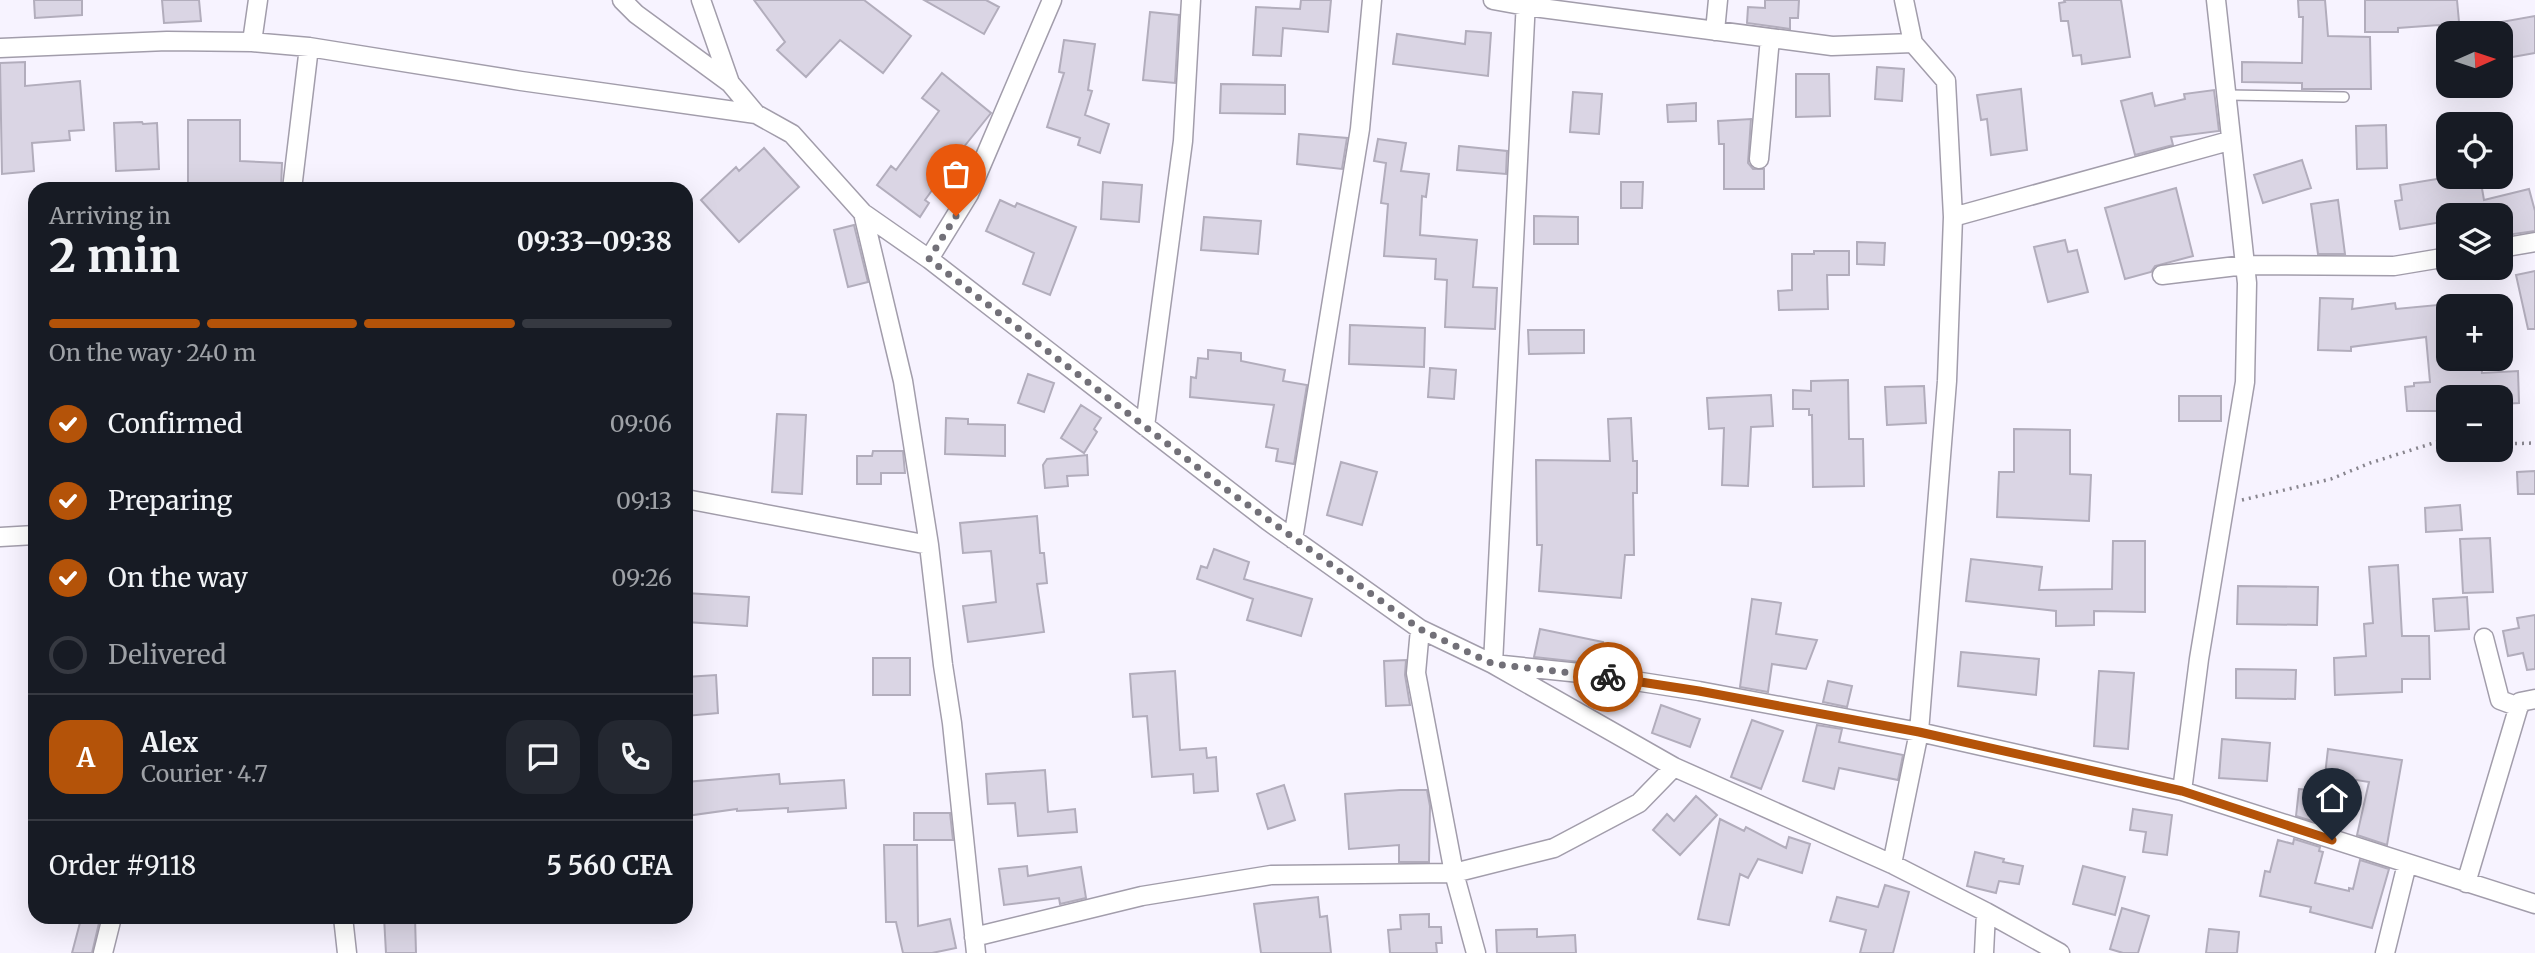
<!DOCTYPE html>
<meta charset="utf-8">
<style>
body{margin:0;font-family:Merriweather,serif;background:#242831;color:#f1f3f6;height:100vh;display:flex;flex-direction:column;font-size:26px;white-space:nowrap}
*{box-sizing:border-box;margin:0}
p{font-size:23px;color:#9ea1a6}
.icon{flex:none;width:38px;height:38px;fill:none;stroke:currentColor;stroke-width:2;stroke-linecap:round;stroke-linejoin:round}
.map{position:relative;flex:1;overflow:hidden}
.details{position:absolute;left:28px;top:182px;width:665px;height:742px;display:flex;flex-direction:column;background:#171b24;border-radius:21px;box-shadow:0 7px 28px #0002}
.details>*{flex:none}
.needle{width:46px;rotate:87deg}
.buttons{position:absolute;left:2436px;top:21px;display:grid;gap:14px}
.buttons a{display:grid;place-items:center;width:77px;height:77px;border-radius:14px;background:#171b24;box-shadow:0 7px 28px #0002;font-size:35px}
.pin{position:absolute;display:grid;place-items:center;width:60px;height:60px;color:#fff;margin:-72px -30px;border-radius:50% 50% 50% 0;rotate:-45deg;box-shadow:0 0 7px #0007}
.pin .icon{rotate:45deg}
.courier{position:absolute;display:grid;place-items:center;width:70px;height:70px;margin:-35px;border:5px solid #b45309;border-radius:50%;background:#fff;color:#222;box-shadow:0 2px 9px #0007}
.headline em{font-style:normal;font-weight:700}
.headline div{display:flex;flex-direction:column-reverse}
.headline{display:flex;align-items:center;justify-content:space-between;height:119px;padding:0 21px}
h1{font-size:46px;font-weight:700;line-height:52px}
.bar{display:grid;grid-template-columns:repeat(4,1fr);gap:10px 7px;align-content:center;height:84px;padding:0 21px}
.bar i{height:9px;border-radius:5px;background:#363941}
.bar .selected{background:#b45309}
.bar p{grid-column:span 4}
.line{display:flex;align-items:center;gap:18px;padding:0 21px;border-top:2px solid #363941}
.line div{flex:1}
.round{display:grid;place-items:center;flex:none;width:74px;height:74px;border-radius:21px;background:#242831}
ol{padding:0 21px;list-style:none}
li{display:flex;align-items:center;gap:21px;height:77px}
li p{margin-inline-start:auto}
li .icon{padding:7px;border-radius:50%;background:#b45309;color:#fff;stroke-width:4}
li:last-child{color:#9ea1a6}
li i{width:38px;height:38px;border:4px solid #363941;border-radius:50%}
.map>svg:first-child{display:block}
.building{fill:#dad5e4;stroke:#b2adbc;stroke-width:2}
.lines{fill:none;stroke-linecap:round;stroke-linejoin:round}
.service-casing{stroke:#a29dab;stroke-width:12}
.minor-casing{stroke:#a29dab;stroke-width:21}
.path{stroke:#88858e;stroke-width:3.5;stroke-dasharray:2 5;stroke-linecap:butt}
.service{stroke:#fff;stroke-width:9}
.minor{stroke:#fff;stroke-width:18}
.done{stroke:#727078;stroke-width:7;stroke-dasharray:0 12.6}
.route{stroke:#b45309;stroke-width:9}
</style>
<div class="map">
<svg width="2535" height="953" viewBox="0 0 2535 953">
<rect width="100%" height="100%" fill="#f7f3ff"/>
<!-- building -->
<path class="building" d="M34 0H82V15L35 18Z
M162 0H199L201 21 164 23Z
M754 0H864L911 36 883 73 840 40 806 77 777 50 785 42Z
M924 0H986L999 7 984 34Z
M1301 0H1331L1328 32 1283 28 1281 56 1253 55 1256 7 1300 9Z
M1765 0H1799L1798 18H1790V29L1747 23 1748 7 1765 8Z
M2064 0H2121L2130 57 2082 64 2081 55 2073 56 2068 21H2061L2059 3 2065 2Z
M2298 0H2325L2328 36 2370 37 2371 89H2302V83L2242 82V62L2302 63 2303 17H2299Z
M2365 0H2457L2460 33H2439V25L2398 28V32H2365Z
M1150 12 1179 15 1175 83 1143 80Z
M2535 16V53L2501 59V22Z
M1466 31 1491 33 1488 76 1393 64 1397 34 1465 44Z
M1064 40 1095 44 1088 90 1092 91 1085 115 1109 124 1100 153 1078 145 1080 138 1047 127 1064 73 1059 72Z
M25 62V86L80 81 84 130 69 131 70 140 32 143 34 171 2 174 0 63Z
M1877 67 1904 69 1902 101 1875 99Z
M942 73 991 113 959 153 925 200 929 203 920 217 877 185 891 166 896 170 939 111 922 98Z
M1796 74H1829L1830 116 1796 117Z
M1221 84 1285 85V114L1220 113Z
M2021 89 2027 150 1991 155 1987 119 1981 120 1977 95Z
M2214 90 2219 131 2171 137 2173 145 2135 155 2121 101 2152 93 2155 106 2185 99 2184 94Z
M1573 92 1602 94 1599 134 1570 132Z
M1696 103V121L1668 122 1667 105Z
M1751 119 1748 163 1753 169H1764V189H1724V144H1719L1718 121Z
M188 120H240V161L282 163 281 189H188Z
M142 122 143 124 157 123 159 169 116 171 114 123Z
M2386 125 2387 168 2357 169 2356 126Z
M1299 134 1347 138 1342 169 1297 164Z
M1378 139 1406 143 1401 171 1429 174 1426 197 1422 196 1420 235 1477 240 1473 287 1497 288 1495 329 1445 327 1447 280 1435 279 1436 259 1384 256 1388 204 1381 203 1386 163 1374 161Z
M1459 146 1507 151 1506 174 1457 170Z
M764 148 799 187 739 242 701 200 736 167 739 171Z
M2302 160 2311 188 2263 203 2254 175Z
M2449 177H2480L2484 200 2529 189 2535 211V231L2507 235 2501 215H2448V221L2400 229 2395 201 2402 200 2400 185Z
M1103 182 1142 185 1139 222 1101 219Z
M1621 182H1643L1642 208H1621Z
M2176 188 2193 256 2155 266 2151 272 2125 279 2105 208Z
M1000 200 1015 207 1017 203 1076 227 1050 295 1023 284 1034 253 986 231Z
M2338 200 2345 254H2318L2311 204Z
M1534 216 1578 217V244H1534Z
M1204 217 1261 221 1258 254 1201 250Z
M854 225 868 282 848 287 834 230Z
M2065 240 2068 252 2077 250 2088 292 2048 302 2034 247Z
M1857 242 1885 243 1884 265 1857 264Z
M1814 251H1849V275H1827L1828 309 1779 310 1778 291 1792 290V254H1814Z
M2535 271V329H2528L2516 275Z
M2320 298 2353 299 2352 309 2395 303 2396 309 2448 304V359H2481L2482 373 2518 371 2519 403 2501 404V397H2448V411H2407L2405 387 2414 386V383L2430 382 2426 337 2351 347V351L2318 350Z
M1350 325 1425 328 1424 367 1349 364Z
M1528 330H1584V353L1529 354Z
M1208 350 1241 353V361L1285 370 1283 381 1307 385 1294 464 1276 461 1278 449 1266 447 1274 405 1190 397 1191 377 1196 378 1198 358 1208 359Z
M1430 368 1456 370 1454 399 1428 397Z
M1028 374 1054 383 1044 412 1018 403Z
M1848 380 1849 439H1863L1864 486 1813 487 1812 415H1809V409H1793V390L1811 391V381Z
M1924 386 1926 423 1887 425 1885 387Z
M1771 395 1773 426 1751 427 1748 486 1722 485 1724 428 1709 429 1707 398Z
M2179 396H2221V421H2179Z
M1081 405 1101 418 1094 429 1097 432 1084 453 1061 438Z
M777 414 806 415 802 494 772 492Z
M946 418 968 419V424L1005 425V456L945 454Z
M1631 418 1633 461H1637V493H1633L1634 555H1625L1621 598 1539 591 1542 545H1537L1536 460 1610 461 1608 419Z
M2014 429 2070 430V474L2091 475 2089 521 1997 517 1999 472H2014Z
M873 451H903L905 473H881V484H857V456H872Z
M1087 455 1088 475 1067 476 1068 486 1045 488 1043 465 1047 459Z
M1341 462 1377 472 1362 525 1327 515Z
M2535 471V494H2518L2517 472Z
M2460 505 2462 530 2426 532 2425 508Z
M1037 516 1040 553H1044L1047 583 1037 584 1044 632 968 642 963 606 996 602 991 551 963 553 960 523Z
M2490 538 2493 592 2463 593 2460 539Z
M2113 541H2145V612L2094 611V625L2056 626V611L1966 601 1971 559 2042 567 2039 590 2112 589Z
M1214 549 1249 562 1244 579 1312 599 1301 636 1247 620 1253 599 1197 579 1201 566 1207 568Z
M2398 565 2402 636H2429L2430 679H2402V692L2335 695 2334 658 2366 656 2364 624 2373 623 2369 567Z
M2238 586 2318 587 2317 625 2237 624Z
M686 593 749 597 747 626 686 622Z
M2467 597 2469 629 2435 631 2433 599Z
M1752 599 1781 603 1776 634 1817 640 1806 669 1772 664 1768 692 1740 687Z
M2535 615V669L2527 670 2523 653 2508 656 2503 631 2519 628 2517 618Z
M1540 629 1603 642 1598 664 1534 657Z
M1961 652 2039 659 2036 695 1958 686Z
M873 658H910V695H873Z
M1406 660 1405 675 1410 705 1386 706 1384 661Z
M2236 669 2296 670 2295 699 2236 698Z
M1175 671 1180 750 1206 748 1207 758 1216 757 1218 791 1194 793 1193 774 1152 777 1147 716 1133 717 1130 674Z
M2099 671 2134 673 2128 749 2094 746Z
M716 675 718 713 686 716V677Z
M1828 681 1852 686 1847 707 1823 702Z
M1661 705 1700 719 1690 747 1652 733Z
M1752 720 1783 731 1761 789 1731 777Z
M1817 725 1842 729 1839 742 1903 755 1898 780 1839 768 1834 789 1803 781Z
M2222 739 2270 743 2267 781 2219 778Z
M2328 749 2402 760 2387 845 2357 835 2369 782 2325 775Z
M1045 770 1048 812 1075 809 1077 832 1018 836 1015 803 988 804 986 774Z
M779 774 780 784 844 780 846 808 788 812V808L737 811V809L686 816V782Z
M1284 785 1295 820 1268 829 1257 794Z
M2299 789 2318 791 2315 822 2296 816Z
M1400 790H1427L1430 806 1429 862H1399V845L1349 849 1345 794Z
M1696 796 1717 815 1680 855 1653 830 1667 814 1674 821Z
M2133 809 2172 815 2167 855 2143 852 2146 832 2130 830Z
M914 813H950L953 840H914Z
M1720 819 1744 831 1746 827 1786 848 1789 837 1810 844 1802 873 1758 859 1748 878 1740 874 1729 925 1698 919Z
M2294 839 2320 847 2319 851 2323 852 2315 883 2349 891V888L2353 889 2360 860 2389 869 2372 928 2310 912 2311 907 2260 896 2265 871 2270 872 2278 840 2293 844Z
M884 845H917L918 926 950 919 956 948 932 953H903L896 922H886Z
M1975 852 2004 859 2003 862 2023 866 2019 884 1999 881 1996 893 1967 886Z
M1027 866 1028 876 1081 867 1086 898 1060 904 1059 898 1004 905 999 869Z
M2083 866 2125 877 2115 915 2073 904Z
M1885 885 1909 892 1893 953H1860L1866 930 1830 921 1837 897 1878 907Z
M1318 897 1320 917 1327 916 1331 953H1261L1254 904Z
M2122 908 2149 916 2138 953H2123L2110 949Z
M1429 914V927H1441L1442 943H1436L1437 953H1390L1388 930 1401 929 1400 915Z
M384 917H415L416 953H386Z
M81 919 99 923 92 953H72Z
M1537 929V937L1575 935 1576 953H1497L1496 930Z
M2209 929 2239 932 2237 953H2206Z"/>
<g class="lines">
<!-- service casing -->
<g class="service-casing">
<path id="service" d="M2227 95 2344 97"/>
</g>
<!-- minor casing -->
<g class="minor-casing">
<path id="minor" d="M622 0 636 14 730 83
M701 0 730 83 756 114 792 134 863 213 929 259 1268 521 1420 629 1493 664 1674 767 1892 864 1986 912 2060 953
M1493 0 1526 6 1832 46 1913 43
M1526 0 1493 664 1590 674 1699 691 1919 732 2182 791 2535 904
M1715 31 1718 0
M252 42 258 0
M0 48 167 41 252 42 309 47 521 81 756 114
M1759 159 1770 38
M292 189 309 47
M863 213 903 381 929 545 943 665 952 723 976 953
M1953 217 2229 141
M2501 248 2535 242
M929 259 969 194 1052 0
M2162 275 2245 265 2394 266 2448 257
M1145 426 1183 141 1191 0
M686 499 929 545
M0 537 35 535
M1293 539 1360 129 1372 0
M1420 629 1416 673 1454 873 1476 953
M2484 638 2500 700 2519 707
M2182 791 2199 659 2245 382 2247 283 2216 0
M1892 864 1919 732 1947 381 1953 217 1946 81 1913 43 1904 0
M2466 883 2520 702 2535 699
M343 917 347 953
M974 937 1142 896 1271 875 1454 873 1554 848 1639 803 1674 767
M103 953 112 917
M1984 953 1986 912
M2385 953 2407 864"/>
</g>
<!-- path -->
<path class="path" d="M2501 444 2535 443
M2242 500 2331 479 2370 463 2443 440 2448 446"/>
<!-- service -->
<use href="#service" class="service"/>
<!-- minor -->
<use href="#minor" class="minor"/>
</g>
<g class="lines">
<!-- done -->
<path class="done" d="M956 216 929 259 1223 487 1420 629 1493 664 1608 677"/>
<!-- route -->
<path class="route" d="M1608 677 1699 691 1919 732 2129 779 2182 791 2332 840"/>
</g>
</svg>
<div class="buttons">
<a><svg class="needle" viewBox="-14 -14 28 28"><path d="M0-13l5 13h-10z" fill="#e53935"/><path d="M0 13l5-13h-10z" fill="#9ea1a6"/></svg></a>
<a><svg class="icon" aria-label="locate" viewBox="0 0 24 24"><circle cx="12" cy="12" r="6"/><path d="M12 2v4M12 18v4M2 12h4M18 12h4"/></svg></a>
<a><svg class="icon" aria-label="layers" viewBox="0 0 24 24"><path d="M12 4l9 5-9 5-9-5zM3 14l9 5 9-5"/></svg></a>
<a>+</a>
<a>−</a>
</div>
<div class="pin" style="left:956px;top:216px;background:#ea580c"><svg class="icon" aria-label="bag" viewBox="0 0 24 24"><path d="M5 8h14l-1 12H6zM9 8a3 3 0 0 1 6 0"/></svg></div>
<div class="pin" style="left:2332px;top:840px;background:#1f2937"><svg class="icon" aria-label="home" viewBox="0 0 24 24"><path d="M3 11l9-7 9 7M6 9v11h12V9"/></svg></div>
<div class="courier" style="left:1608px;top:677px"><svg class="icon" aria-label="bike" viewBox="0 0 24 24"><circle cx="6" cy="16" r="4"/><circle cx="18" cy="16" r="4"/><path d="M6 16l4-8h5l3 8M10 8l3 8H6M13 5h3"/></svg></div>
<section class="details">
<div class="headline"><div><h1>2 min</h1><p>Arriving in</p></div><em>09:33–09:38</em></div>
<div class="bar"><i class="selected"></i><i class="selected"></i><i class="selected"></i><i></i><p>On the way · 240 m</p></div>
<ol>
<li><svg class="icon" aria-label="check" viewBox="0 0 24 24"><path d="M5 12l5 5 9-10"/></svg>Confirmed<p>09:06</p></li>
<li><svg class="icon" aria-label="check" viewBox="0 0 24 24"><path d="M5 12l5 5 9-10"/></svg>Preparing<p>09:13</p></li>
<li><svg class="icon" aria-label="check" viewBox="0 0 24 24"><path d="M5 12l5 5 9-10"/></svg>On the way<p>09:26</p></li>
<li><i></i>Delivered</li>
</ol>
<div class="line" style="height:126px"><b class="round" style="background:#b45309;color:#fff">A</b><div><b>Alex</b><p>Courier · 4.7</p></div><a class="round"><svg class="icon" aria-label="chat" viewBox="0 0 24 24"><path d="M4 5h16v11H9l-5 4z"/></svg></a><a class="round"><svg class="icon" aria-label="phone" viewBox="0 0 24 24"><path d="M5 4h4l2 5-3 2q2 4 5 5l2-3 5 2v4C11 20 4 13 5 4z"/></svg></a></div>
<div class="line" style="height:91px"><div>Order #9118</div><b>5 560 CFA</b></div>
</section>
</div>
